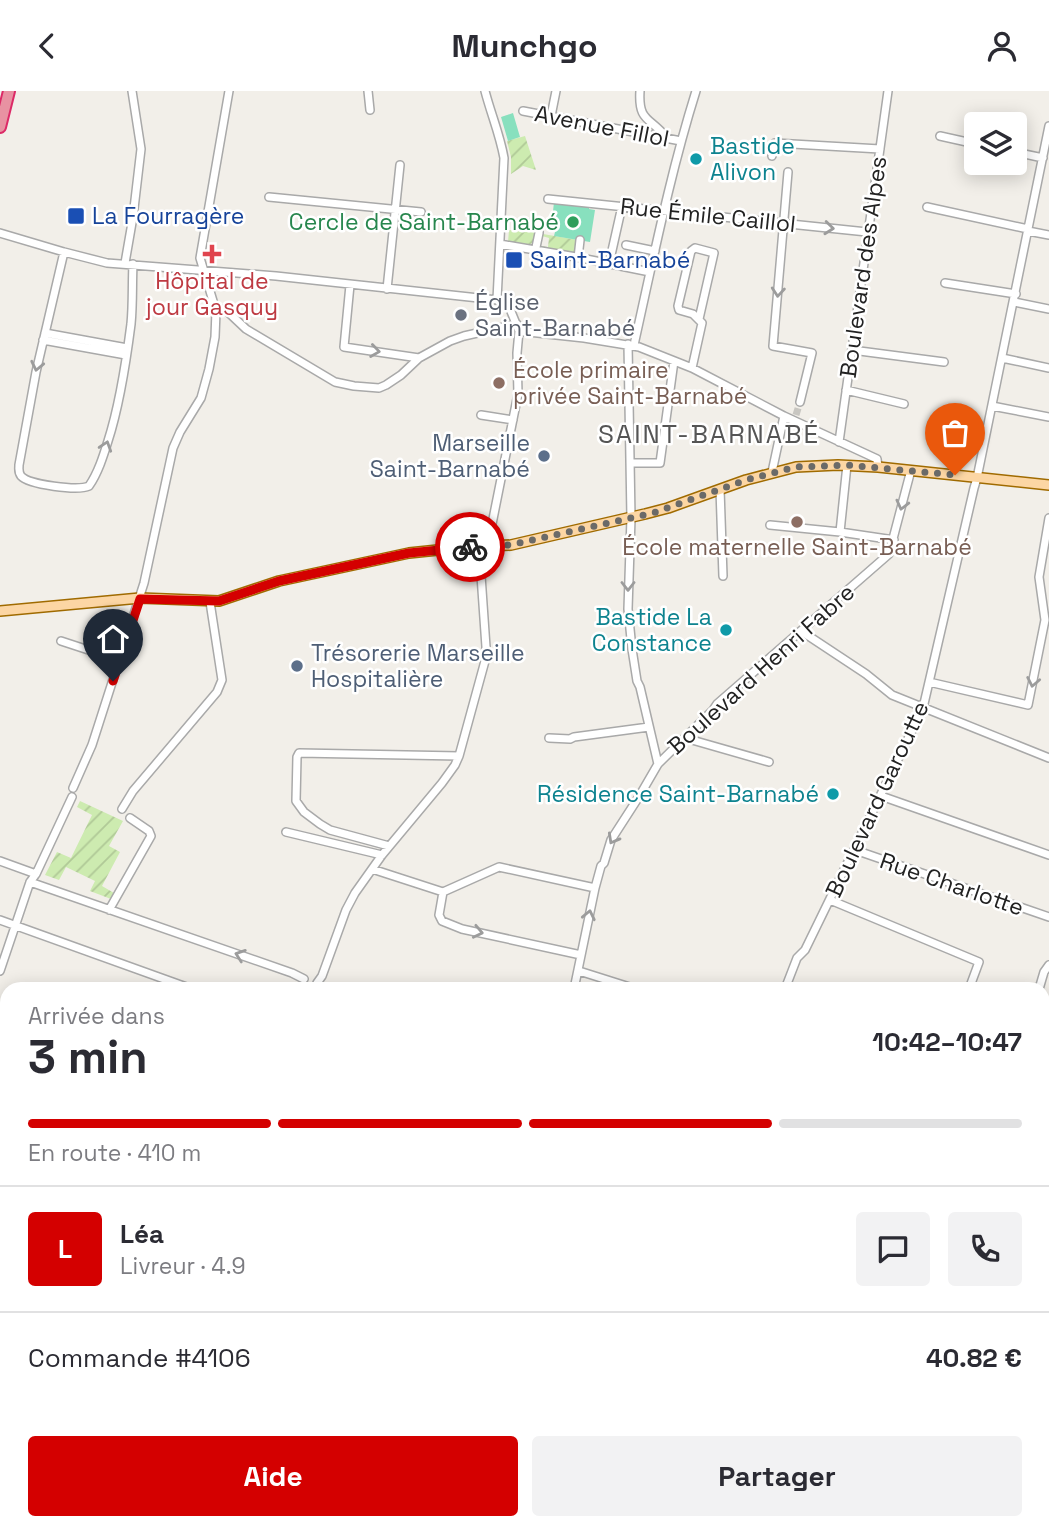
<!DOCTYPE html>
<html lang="fr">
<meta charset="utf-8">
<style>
body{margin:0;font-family:"Space Grotesk",sans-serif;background:#f2f2f3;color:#2b2b33;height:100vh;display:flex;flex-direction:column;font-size:26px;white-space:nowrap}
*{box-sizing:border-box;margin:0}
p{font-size:23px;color:#7c7c81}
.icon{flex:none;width:38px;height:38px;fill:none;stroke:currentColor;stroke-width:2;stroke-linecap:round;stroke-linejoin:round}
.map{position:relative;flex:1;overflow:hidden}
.panel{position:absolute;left:0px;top:891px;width:1050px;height:548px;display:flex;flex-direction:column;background:#fff;border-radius:21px 21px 0 0;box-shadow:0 4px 18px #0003}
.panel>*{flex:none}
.buttons{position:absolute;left:964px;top:21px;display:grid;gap:14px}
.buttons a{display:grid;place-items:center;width:63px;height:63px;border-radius:7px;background:#fff;box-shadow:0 4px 18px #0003;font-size:35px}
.pin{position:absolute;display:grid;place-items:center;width:60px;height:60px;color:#fff;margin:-72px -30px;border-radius:50% 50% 50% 0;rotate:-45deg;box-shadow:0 0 7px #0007}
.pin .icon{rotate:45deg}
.courier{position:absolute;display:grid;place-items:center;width:70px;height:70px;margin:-35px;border:5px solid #d40000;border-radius:50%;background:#fff;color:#222;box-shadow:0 2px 9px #0007}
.summary em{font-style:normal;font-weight:700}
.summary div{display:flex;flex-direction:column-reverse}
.summary{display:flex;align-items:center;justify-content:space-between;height:119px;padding:0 28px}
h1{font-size:46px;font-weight:700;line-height:52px}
.bar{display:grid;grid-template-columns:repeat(4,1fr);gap:10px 7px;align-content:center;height:84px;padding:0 28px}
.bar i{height:9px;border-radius:5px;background:#e1e1e2}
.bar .selected{background:#d40000}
.bar p{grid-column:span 4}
.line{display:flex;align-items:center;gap:18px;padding:0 28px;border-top:2px solid #e1e1e2}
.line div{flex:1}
.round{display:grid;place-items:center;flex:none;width:74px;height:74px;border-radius:7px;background:#f2f2f3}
.primary-button{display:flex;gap:14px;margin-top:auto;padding:14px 28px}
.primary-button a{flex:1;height:80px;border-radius:7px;background:#d40000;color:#fff;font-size:28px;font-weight:700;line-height:80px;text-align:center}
.primary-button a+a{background:#f2f2f3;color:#2b2b33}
header{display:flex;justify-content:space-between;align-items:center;height:91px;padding:0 28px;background:#fff;font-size:32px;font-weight:700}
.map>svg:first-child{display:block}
.garden{fill:url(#garden-furrows)}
.pitch{fill:#88e0be}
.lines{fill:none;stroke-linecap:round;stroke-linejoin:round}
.minor-tunnel{stroke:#c8c6c1;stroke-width:7;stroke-dasharray:7 3.5;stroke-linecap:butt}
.minor-casing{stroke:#a9a9a9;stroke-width:10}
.major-casing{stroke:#a06b00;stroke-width:12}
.highway-casing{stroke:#dc2a67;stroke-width:14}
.minor{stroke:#fff;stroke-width:7}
.major{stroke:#fcd6a4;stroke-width:9}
.highway{stroke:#e892a2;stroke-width:10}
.oneway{stroke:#9c9c9c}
.done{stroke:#6b6a68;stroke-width:7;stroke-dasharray:0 12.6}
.route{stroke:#d40000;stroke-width:9}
.culture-dot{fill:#0f9aa8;stroke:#fff;stroke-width:2.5}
.transit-dot{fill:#1a4fb4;stroke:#fff;stroke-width:2.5}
.leisure-dot{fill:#2e9e5b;stroke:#fff;stroke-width:2.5}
.health-dot{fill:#e0444e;stroke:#fff;stroke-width:2.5}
.worship-dot{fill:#6b7280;stroke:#fff;stroke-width:2.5}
.education-dot{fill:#8d6e63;stroke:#fff;stroke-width:2.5}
.service-dot{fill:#5c6f8a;stroke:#fff;stroke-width:2.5}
.labels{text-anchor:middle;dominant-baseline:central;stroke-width:5;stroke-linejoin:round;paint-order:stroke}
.street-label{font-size:23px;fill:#222;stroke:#fff}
.culture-label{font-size:23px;fill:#0d838f;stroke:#fff;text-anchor:end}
.transit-label{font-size:23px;fill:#164399;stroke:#fff;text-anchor:start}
.leisure-label{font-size:23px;fill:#27864d;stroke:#fff;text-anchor:end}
.health-label{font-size:23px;fill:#be3a42;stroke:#fff}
.worship-label{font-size:23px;fill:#5b616d;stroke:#fff;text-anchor:start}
.education-label{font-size:23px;fill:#785e54;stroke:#fff;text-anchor:start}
.service-label{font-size:23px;fill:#4e5e75;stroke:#fff;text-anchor:end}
.quarter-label{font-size:26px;letter-spacing:2px;fill:#555;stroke:#fff}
</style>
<header><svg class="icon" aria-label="back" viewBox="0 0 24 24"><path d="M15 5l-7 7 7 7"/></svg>Munchgo<svg class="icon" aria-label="person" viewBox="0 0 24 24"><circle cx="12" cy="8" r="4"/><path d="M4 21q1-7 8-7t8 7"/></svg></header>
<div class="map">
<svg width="1049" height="1437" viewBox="0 0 1049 1437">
<defs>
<pattern id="garden-furrows" width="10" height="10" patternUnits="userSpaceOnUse" patternTransform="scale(1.75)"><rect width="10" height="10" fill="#cdebb0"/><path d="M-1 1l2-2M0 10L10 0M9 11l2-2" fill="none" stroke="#b0c997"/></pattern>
</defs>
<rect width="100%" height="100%" fill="#f2efe9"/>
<!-- garden -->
<path class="garden" d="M525 45 536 79 523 75 511 83V66L507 50Z
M509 139 536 141 535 150 529 154 508 151Z
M543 143 578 149 575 164 540 157V155L548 156 549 147 542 145Z
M80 710 123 730 109 755 120 761 102 795 114 802 111 808 90 800 95 790 66 776 59 789 45 784 57 761 71 767 92 724 77 716Z"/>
<!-- pitch -->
<path class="pitch" d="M513 22 520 46 508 50 501 26Z
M554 111 589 115V118L595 119 590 151 554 145 555 141 551 139Z
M0 1326H7V1374L0 1373Z"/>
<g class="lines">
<!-- minor-tunnel -->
<path class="minor-tunnel" d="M796 324 800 311"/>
<!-- minor casing -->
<g class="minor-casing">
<path id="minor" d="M368 0 370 19
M485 0C491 23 500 44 504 67L497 209
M640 0C638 31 650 26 666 46
M523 20 681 50
M551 25 556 0
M940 45 976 53
M1015 61 1043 67
M772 65 775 52 880 58
M788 81 773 255 812 262 800 311
M269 106 421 121
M548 108 867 141
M927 116 1028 138
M534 130 539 131V142L535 161
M1028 140 1049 144
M0 142 64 161 107 172 276 185 497 209 510 218 519 240 517 262 518 303 490 443 489 456
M500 153 582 167
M626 154 655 160
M64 161 36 281 19 374C19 379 18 381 21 385 29 394 78 400 89 395 98 382 103 366 108 350 120 313 126 272 131 233 133 213 132 193 133 173
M578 167 580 149
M586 168 650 181
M125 172 133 126 141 58 132 0
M609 173 622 115
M945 192 1016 203
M350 194 344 256 419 267 450 250 464 245 517 233
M387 198 400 74
M1014 211 1049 218
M214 215 228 221 246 238 335 291 354 295 379 297 386 294 401 284 419 267
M519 240 584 247 639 256 692 277 784 325 877 368 878 376
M45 242 127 257
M43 249 126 264
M628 253 631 427 628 518 632 558 637 590 640 596 658 673
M634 254C653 169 670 83 696 0
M852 259 944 271
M1002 267 1049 277
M692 277 702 232 693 223 679 219 678 215 691 160 695 157 714 162 699 228
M846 299 904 313
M992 315 1049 326
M481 324 513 329
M839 351 888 0
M630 372H660L674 270
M772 381 784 325
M720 398 723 485
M770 434 840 441 894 449
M840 441 847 374
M801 540 866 583 892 604 1049 667
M61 550 119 569
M929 591 1028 614 1045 529 1039 486 1049 427
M549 647 570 648 574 646 649 636
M685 647 769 671
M73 697 92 654 144 492 173 357 180 341 201 307 209 278 215 246 216 220 200 167 229 0
M881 705 1049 764
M122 718 133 700 217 601 222 589 210 511
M286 741 382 764
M389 755 330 739 320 733 304 721 296 710 297 666 299 662 459 665
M855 759 1049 826
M0 770 36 783
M372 778 443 801 499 776 595 797
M30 791 292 882 304 888
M443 801 439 824 442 830 462 838 581 864
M830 809 979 871 969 898
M109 819 151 745 149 740 130 727
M0 829 192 898
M0 880 30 791 36 783 72 706
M579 880 636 898
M317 892 322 885 346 819 355 802 382 764 442 692 455 674 459 665 485 570 486 556 479 456
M257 898 300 897
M574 898 595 797 601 775 604 772 611 749 640 704 658 673 713 619 717 613 889 463 911 379
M785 898 797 867 805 859 923 617 974 397 977 387 1049 35
M1039 898 1044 881 1049 874
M0 930 7 932
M0 995 7 992
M1043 1007 1049 1009
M0 1021 7 1025
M0 1120 7 1124
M0 1138 7 1136
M0 1192 7 1190
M1043 1253 1049 1250
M1043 1346 1049 1350
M584 1432 591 1437
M723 1432 724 1437
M819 1432 822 1437
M898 1432 899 1435 898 1437
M1036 1432 1044 1437
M296 1437 297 1432
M372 1437 374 1432
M729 1437 736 1432"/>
</g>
<!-- major casing -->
<g class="major-casing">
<path id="major" d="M0 520 140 507 219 510 279 490 409 462 467 456 511 454 645 423 668 417 746 389 796 376 838 374 878 376 1049 394"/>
</g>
<!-- highway casing -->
<g class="highway-casing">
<path id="highway" d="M0 36 9 0"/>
</g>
<!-- minor -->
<use href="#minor" class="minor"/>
<!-- major -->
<use href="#major" class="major"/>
<!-- highway -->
<use href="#highway" class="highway"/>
</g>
<!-- one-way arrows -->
<defs><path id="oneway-chevron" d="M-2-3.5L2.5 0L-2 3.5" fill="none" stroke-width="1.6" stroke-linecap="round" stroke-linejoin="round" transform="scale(1.75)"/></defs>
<g class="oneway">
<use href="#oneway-chevron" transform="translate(829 137) rotate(6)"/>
<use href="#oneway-chevron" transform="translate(778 201) rotate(95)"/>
<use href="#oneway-chevron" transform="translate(375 260) rotate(8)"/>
<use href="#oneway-chevron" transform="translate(37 275) rotate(102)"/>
<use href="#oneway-chevron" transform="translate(106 355) rotate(-72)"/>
<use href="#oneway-chevron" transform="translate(902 414) rotate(104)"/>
<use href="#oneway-chevron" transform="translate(628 495) rotate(90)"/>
<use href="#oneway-chevron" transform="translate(1033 591) rotate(101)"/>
<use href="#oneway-chevron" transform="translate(613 748) rotate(119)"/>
<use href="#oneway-chevron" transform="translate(589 824) rotate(-78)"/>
<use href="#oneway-chevron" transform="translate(478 841) rotate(12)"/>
<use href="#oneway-chevron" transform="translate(240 864) rotate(-161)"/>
</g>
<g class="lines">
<!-- done -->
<path class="done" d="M470 456 510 454 653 422 746 389 796 376 847 374 955 384"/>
<!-- route -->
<path class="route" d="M113 590 140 508 219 510 279 490 409 462 470 456"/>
</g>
<!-- markers -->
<g class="culture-dot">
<circle cx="696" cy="68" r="7"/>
<circle cx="726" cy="539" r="7"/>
<circle cx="833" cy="703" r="7"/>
</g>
<g class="transit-dot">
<rect x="67" y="116" width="18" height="18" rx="3.5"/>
<rect x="505" y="160" width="18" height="18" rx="3.5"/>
</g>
<circle class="leisure-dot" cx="573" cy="131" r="7"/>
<path class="health-dot" d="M208.5 152.5h7v7h7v7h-7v7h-7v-7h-7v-7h7z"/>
<circle class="worship-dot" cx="461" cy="224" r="7"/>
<g class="education-dot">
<circle cx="499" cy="292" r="7"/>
<circle cx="797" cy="431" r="7"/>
</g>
<g class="service-dot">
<circle cx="544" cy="365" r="7"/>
<circle cx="297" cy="575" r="7"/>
</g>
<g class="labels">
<!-- street labels -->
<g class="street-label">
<text transform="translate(602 35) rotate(11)">Avenue Fillol</text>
<text transform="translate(708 124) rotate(6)">Rue Émile Caillol</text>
<text transform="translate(863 176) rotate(-82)">Boulevard des Alpes</text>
<text transform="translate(761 578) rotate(-42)">Boulevard Henri Fabre</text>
<text transform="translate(877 708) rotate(-65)">Boulevard Garoutte</text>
<text transform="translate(952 793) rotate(19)">Rue Charlotte</text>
</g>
<!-- culture labels -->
<g class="culture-label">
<text x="710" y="55" text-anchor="start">Bastide<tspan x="710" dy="26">Alivon</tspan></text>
<text x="712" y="526">Bastide La<tspan x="712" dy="26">Constance</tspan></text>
<text x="819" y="703">Résidence Saint-Barnabé</text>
</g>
<!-- transit labels -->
<g class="transit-label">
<text x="92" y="125">La Fourragère</text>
<text x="530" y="169">Saint-Barnabé</text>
</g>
<!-- leisure labels -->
<g class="leisure-label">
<text x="559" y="131">Cercle de Saint-Barnabé</text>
</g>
<!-- health labels -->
<g class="health-label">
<text x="212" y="190">Hôpital de<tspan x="212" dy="26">jour Gasquy</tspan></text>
</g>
<!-- worship labels -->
<g class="worship-label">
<text x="475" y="211">Église<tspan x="475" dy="26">Saint-Barnabé</tspan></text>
</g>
<!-- education labels -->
<g class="education-label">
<text x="513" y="279">École primaire<tspan x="513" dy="26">privée Saint-Barnabé</tspan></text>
<text x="797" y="456" text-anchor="middle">École maternelle Saint-Barnabé</text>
</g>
<!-- service labels -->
<g class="service-label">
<text x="530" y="352">Marseille<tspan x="530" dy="26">Saint-Barnabé</tspan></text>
<text x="311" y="562" text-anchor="start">Trésorerie Marseille<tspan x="311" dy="26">Hospitalière</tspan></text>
</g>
<!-- quarter labels -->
<g class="quarter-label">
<text x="709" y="343">SAINT-BARNABÉ</text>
</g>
</g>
</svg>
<div class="buttons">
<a><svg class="icon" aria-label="layers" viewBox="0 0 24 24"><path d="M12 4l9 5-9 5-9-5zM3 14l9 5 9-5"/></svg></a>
</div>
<div class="pin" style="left:955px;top:384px;background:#ea580c"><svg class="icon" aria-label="bag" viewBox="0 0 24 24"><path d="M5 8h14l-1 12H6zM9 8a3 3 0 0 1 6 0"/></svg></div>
<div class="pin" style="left:113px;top:590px;background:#1f2937"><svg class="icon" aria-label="home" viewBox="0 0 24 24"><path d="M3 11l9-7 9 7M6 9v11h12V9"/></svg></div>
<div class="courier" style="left:470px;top:456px"><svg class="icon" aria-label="bike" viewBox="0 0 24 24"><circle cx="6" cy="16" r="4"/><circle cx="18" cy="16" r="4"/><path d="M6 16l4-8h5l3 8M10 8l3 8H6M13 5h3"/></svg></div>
<section class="panel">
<div class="summary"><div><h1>3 min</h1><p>Arrivée dans</p></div><em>10:42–10:47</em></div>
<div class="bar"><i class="selected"></i><i class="selected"></i><i class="selected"></i><i></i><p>En route · 410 m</p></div>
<div class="line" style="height:126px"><b class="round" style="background:#d40000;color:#fff">L</b><div><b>Léa</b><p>Livreur · 4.9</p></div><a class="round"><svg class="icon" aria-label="chat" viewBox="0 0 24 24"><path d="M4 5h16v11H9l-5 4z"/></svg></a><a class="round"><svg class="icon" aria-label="phone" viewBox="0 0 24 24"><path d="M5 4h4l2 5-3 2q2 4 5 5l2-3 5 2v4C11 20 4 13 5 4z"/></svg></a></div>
<div class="line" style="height:91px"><div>Commande #4106</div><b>40.82 €</b></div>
<div class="primary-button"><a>Aide</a><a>Partager</a></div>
</section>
</div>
